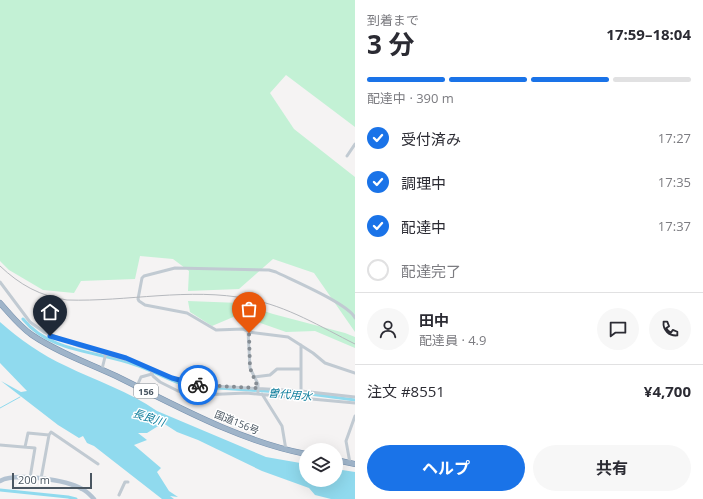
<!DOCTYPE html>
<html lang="ja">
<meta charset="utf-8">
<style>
body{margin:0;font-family:"Open Sans","Noto Sans JP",sans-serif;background:#f7f7f7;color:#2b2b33;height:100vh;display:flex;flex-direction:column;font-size:15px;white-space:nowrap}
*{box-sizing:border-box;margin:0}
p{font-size:13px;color:#7c7c81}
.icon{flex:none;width:22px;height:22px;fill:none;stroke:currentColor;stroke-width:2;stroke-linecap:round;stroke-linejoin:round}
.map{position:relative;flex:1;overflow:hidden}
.side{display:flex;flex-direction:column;background:#fff;width:348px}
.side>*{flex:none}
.controls{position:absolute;left:299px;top:443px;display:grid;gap:8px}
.controls a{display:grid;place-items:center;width:44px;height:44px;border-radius:50%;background:#fff;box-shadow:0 4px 16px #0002;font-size:20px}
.scale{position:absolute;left:12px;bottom:10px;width:80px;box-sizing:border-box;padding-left:4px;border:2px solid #4a5661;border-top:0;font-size:11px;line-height:14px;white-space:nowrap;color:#4a5661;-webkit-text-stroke:3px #fff;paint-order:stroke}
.pin{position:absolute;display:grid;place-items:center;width:34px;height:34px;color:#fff;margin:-41px -17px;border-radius:50% 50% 50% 0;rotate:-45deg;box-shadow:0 0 4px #0007}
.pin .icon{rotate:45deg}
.courier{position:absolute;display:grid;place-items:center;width:40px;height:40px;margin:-20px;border:3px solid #1a73e8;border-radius:50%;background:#fff;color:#222;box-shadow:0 1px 5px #0007}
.head em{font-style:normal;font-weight:700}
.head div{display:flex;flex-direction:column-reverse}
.head{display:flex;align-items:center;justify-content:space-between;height:68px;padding:0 12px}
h1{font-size:26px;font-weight:700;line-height:30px}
.bar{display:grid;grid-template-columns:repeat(4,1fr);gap:6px 4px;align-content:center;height:48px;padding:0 12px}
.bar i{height:5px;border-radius:3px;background:#e1e1e2}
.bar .active{background:#1a73e8}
.bar p{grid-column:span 4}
.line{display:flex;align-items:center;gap:10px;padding:0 12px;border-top:1px solid #e1e1e2}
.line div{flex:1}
.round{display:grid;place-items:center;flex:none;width:42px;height:42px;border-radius:21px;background:#f7f7f7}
ol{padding:0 12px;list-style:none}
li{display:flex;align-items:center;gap:12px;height:44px}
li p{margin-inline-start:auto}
li .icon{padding:4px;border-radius:50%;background:#1a73e8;color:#fff;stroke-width:4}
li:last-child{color:#7c7c81}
li i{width:22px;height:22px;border:2px solid #e1e1e2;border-radius:50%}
.primary-button{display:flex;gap:8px;margin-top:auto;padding:8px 12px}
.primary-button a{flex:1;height:46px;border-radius:24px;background:#1a73e8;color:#fff;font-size:16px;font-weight:700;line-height:46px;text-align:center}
.primary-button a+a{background:#f7f7f7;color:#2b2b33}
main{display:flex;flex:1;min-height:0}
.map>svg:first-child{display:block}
.green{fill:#c3f1d5}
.water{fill:#90daee}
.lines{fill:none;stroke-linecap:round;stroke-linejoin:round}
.stream{stroke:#90daee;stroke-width:1}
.canal{stroke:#90daee;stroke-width:3}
.trunk-casing{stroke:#7690ad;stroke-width:6}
.minor{stroke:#c1cad2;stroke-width:3}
.primary{stroke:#b3c2d1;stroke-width:4.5}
.trunk{stroke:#9fb4c9;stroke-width:5}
.rail{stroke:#b5b8bd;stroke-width:1}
.done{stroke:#868d94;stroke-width:4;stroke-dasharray:0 7.2}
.route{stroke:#1a73e8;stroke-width:5}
.labels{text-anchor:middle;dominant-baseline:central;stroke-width:3;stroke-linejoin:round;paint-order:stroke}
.shield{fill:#fff;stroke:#808990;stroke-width:1}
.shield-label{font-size:9px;font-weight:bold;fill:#4a5661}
.street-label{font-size:10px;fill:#4a5661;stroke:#fff}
.water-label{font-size:11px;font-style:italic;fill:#0c7c9b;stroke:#fff}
</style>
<main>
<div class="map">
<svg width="355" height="499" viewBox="0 0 355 499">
<rect width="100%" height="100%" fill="#f5f3f3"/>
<!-- green -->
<path class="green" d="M0 0H355V127L286 75 270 93 294 129 355 177V332L314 273 273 259 239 289 188 291 189 271 173 259 140 256 135 279 81 281 74 293 43 290 9 270 0 261Z
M188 301 240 303 273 314 345 333 355 337V348L315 331 286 332 238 315 212 326 190 312Z"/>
<!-- water -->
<path class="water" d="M0 322C19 339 42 355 66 366 96 381 129 391 157 411L266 457 306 464V480H336V469L355 472V499H331L315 495 309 488 262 471 198 440 177 432 163 423 147 433H138L147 440 134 445 161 468 157 472 169 491 178 497 170 496 174 499H162L94 446 87 443 83 436 79 438 58 425 1 381 21 392 27 391 0 363Z"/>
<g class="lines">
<!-- stream -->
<path class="stream" d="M0 408 20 397"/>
<!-- canal -->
<path class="canal" d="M23 319C50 353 99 351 136 365 154 371 169 381 188 386L310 394 355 400
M0 490 68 497 76 499"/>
<!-- trunk casing -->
<g class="trunk-casing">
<path id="trunk" d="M0 303C10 314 19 326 32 335 57 352 88 363 116 376 177 406 239 441 306 454
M336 460 355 464"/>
</g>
<!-- minor -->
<path class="minor" d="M347 156 355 144
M0 282 30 322 44 332 79 346 138 363 150 369 153 376 160 382 178 391 201 395 246 393 355 403
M248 332 288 337 313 353 325 363 355 373
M102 369 106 353
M150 369 172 379 196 385 301 391 355 397
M254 377 270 375 277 369H301
M137 386 141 377 152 374
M258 394V384L250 368 248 331 243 329 216 330 187 313 145 305 139 301 138 299 142 278 144 276 175 268 269 270 276 272C292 280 349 304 355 318
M262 394 282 426 286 450
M301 398V345
M49 435 51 432 98 464
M0 445 35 448 30 478
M25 447 28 433 49 435 41 479
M350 463 346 441 355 416
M119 495 125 482H128"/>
<!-- primary -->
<path class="primary" d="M0 481C15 472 67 480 82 489 87 491 90 495 94 499"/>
<!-- trunk -->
<use href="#trunk" class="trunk"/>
<!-- rail -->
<path class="rail" d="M0 266C20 285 40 296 67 300 127 302 189 287 249 299 287 306 321 327 355 344"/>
</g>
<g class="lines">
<!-- done -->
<path class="done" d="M198 385 258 388 250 368 249 333"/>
<!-- route -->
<path class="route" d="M50 336 126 358 172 378 198 385"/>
</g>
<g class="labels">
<!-- shield labels -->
<rect class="shield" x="134" y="384" width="24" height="14" rx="3"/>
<g class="shield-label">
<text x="146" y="391">156</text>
</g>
<!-- street labels -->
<g class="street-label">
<text transform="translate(237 422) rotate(22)">国道156号</text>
</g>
<!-- water labels -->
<g class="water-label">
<text transform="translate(290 394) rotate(5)">曽代用水</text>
<text transform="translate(149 417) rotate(18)">長良川</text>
</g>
</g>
</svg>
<div class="controls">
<a><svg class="icon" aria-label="layers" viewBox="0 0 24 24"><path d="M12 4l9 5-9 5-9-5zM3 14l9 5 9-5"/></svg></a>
</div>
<div class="scale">200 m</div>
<div class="pin" style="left:249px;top:333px;background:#ea580c"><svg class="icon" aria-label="bag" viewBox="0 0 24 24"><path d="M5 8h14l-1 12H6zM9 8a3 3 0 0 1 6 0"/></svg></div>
<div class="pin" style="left:50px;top:336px;background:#1f2937"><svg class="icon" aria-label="home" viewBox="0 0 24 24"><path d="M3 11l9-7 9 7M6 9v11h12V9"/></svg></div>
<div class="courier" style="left:198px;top:385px"><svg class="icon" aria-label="bike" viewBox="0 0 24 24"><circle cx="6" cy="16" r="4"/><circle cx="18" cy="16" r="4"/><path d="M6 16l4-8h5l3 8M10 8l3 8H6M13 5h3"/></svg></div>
</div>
<section class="side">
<div class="head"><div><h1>3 分</h1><p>到着まで</p></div><em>17:59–18:04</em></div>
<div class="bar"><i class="active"></i><i class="active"></i><i class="active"></i><i></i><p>配達中 · 390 m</p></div>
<ol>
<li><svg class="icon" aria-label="check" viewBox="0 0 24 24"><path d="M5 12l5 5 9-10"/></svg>受付済み<p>17:27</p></li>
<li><svg class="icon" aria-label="check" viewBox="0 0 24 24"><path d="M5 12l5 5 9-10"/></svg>調理中<p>17:35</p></li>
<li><svg class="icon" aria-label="check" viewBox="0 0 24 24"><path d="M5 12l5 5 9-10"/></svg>配達中<p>17:37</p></li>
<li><i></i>配達完了</li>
</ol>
<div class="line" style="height:72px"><a class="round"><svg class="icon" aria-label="person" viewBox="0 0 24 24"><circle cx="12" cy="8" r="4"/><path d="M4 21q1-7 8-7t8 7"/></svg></a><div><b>田中</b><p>配達員 · 4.9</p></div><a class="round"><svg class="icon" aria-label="chat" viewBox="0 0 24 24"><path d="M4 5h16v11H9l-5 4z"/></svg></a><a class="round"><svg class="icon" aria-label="phone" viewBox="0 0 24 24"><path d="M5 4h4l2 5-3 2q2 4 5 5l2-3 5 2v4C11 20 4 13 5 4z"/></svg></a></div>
<div class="line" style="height:52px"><div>注文 #8551</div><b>¥4,700</b></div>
<div class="primary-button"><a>ヘルプ</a><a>共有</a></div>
</section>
</main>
